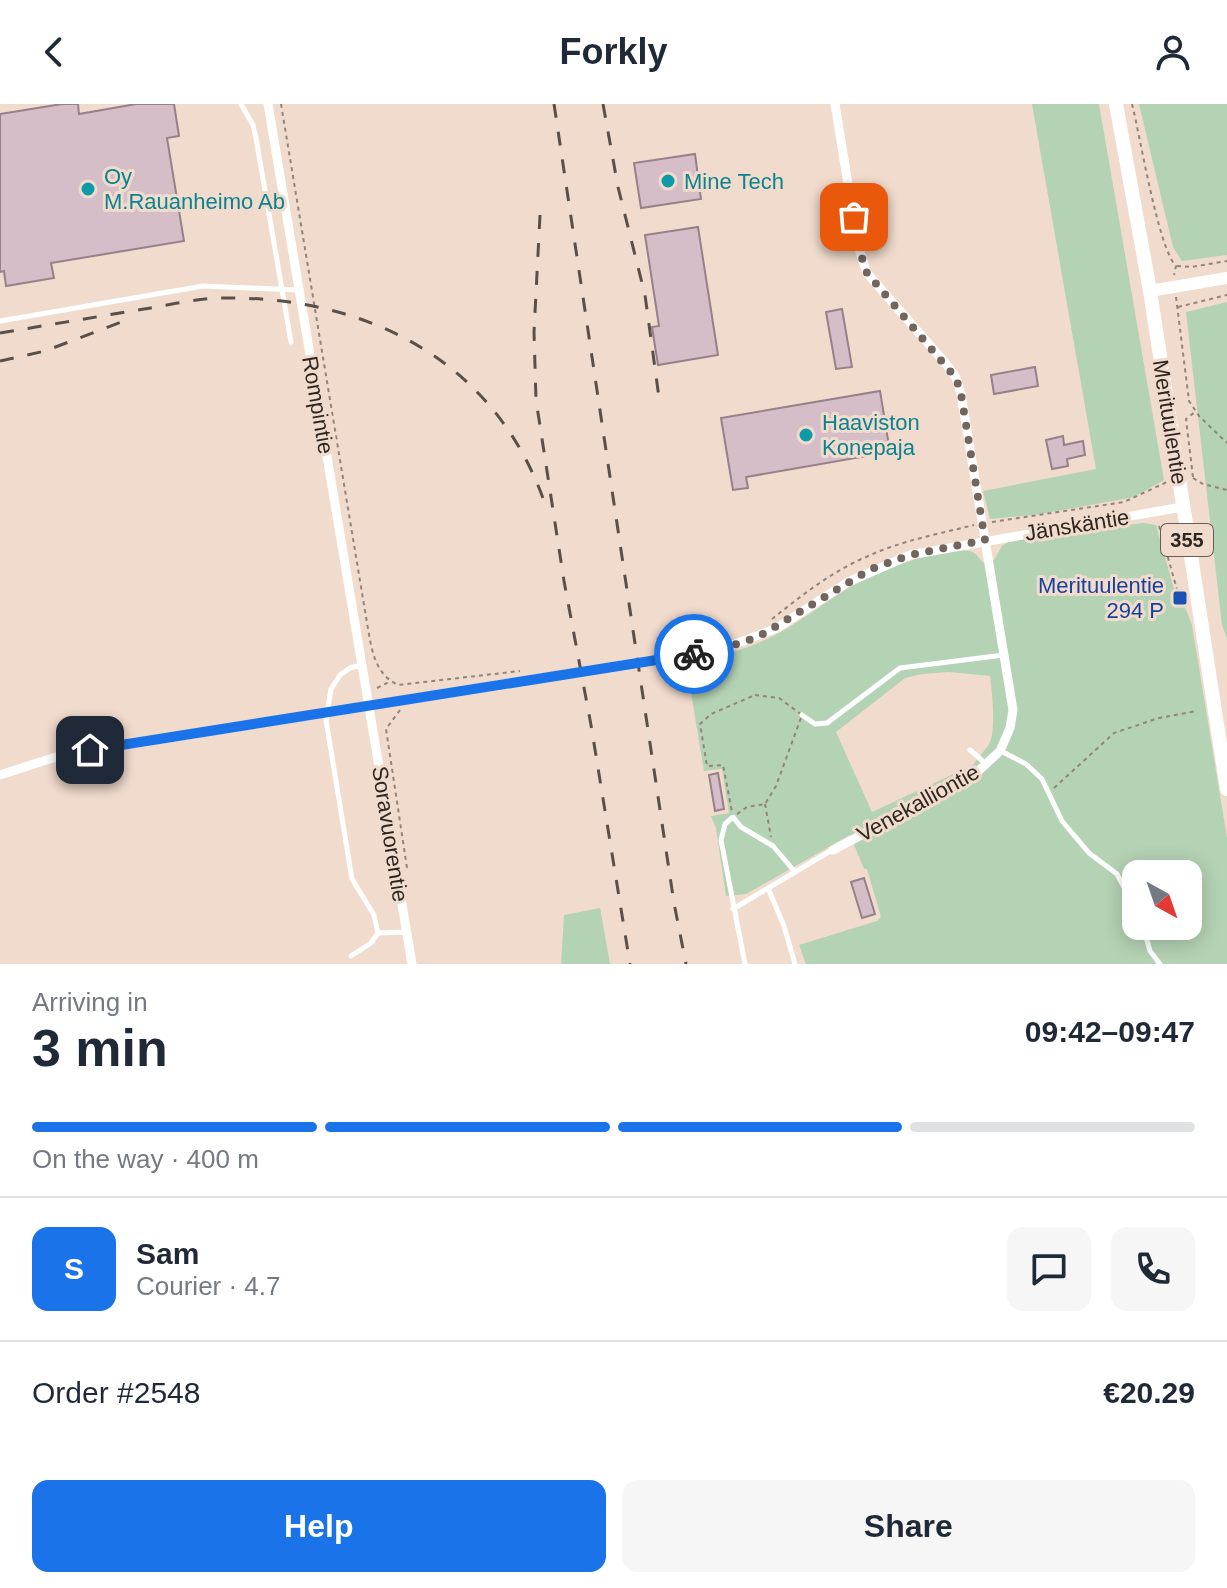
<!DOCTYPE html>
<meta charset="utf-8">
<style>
body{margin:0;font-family:Helvetica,sans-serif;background:#f6f6f7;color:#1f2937;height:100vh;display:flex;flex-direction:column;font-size:30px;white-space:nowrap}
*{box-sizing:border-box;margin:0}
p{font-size:26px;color:#747a83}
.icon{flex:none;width:44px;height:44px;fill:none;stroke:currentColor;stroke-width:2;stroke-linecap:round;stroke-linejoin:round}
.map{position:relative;height:860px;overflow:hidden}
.details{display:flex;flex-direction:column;background:#fff;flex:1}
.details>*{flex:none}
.needle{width:52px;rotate:140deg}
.fabs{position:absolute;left:1122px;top:756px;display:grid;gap:16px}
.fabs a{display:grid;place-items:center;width:80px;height:80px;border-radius:16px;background:#fff;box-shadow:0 4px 20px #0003;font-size:40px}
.pin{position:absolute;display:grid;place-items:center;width:68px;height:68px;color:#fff;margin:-34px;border-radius:16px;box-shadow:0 4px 12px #0006}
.courier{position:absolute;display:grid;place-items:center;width:80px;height:80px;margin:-40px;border:6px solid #1a73e8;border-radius:50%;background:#fff;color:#222;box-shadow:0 2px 10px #0007}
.headline em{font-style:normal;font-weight:700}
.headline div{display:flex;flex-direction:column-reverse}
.headline{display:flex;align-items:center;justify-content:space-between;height:136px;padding:0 32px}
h1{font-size:52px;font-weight:700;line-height:60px}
.bar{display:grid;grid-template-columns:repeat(4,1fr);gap:12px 8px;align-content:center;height:96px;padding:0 32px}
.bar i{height:10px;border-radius:6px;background:#e0e1e3}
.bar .current{background:#1a73e8}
.bar p{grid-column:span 4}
.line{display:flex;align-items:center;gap:20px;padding:0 32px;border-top:2px solid #e0e1e3}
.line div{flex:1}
.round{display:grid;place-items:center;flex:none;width:84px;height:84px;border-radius:16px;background:#f6f6f7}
.action{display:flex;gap:16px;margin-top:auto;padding:16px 32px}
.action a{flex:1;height:92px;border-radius:16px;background:#1a73e8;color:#fff;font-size:32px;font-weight:700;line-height:92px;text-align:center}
.action a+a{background:#f6f6f7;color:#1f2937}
header{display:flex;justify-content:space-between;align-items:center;height:104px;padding:0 32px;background:#fff;font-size:36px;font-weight:700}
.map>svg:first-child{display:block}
.green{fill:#b4d2b4;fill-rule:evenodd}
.building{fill:#d6bec9;stroke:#97808a;stroke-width:2}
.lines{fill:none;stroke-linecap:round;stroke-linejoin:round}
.path{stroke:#93847a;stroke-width:2;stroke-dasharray:4 4;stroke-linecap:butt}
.lane{stroke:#fff;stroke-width:5}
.street{stroke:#fff;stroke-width:9}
.secondary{stroke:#fff;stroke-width:12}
.primary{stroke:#fff;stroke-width:14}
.rail{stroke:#5b5049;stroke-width:3;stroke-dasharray:14 14;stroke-linecap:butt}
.done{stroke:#72655d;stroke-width:8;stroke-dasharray:0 14.4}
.route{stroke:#1a73e8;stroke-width:10}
.culture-dot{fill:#0f9aa8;stroke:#f1dbcd;stroke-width:3}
.transit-dot{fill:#1a4fb4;stroke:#f1dbcd;stroke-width:3}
.labels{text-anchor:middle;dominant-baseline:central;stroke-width:6;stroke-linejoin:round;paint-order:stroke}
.shield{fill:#f1dbcd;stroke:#685c55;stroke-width:2}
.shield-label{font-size:20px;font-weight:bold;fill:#2e2621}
.culture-label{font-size:22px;fill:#0d838f;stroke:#f1dbcd;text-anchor:start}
.street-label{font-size:22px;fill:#2e2621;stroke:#f1dbcd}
.transit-label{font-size:22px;fill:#164399;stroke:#f1dbcd;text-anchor:end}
</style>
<header><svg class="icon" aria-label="back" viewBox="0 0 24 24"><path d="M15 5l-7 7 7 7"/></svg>Forkly<svg class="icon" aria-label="person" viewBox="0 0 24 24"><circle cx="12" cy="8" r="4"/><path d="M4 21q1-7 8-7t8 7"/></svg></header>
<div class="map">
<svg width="1227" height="860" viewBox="0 0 1227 860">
<rect width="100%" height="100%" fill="#f1dbcd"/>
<!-- green -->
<path class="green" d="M1032 0H1099L1164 376 1134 393 1041 410 990 415 983 387 1096 365Z
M1139 0H1227V151L1182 157 1173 143Z
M1227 198V534L1222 521 1186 208Z
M1144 419 1156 421 1179 503H1185L1192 521 1227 734V860H806L799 841 877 817 881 813 867 765H864L850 731 746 790 726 792 716 724 711 712 729 709 722 665 704 667 686 559C718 553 750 545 779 529 803 516 823 499 847 485 872 470 940 441 969 447 976 448 979 454 983 459L994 456 1002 442 1008 438 1093 424ZM949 568 990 572C992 588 997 629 988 642 983 649 978 653 973 661L872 708 836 628 905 574 922 570ZM1136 770H1188V822H1136Z
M600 804 610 860H561L564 811Z"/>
<!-- building -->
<path class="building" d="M62 0H78L79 10 136 0H174L179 32 167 34 184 137 51 159 54 174 6 182 4 167 0 168V10Z
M695 50 701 95 641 104 634 59Z
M698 123 718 251 658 261 652 223 659 222 645 131Z
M842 205 852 263 836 265 826 208Z
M1035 263 1038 282 994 290 991 271Z
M880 287 890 348 746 373 748 384 733 386 721 314Z
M1063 332 1064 341 1083 337 1085 351 1067 355 1068 362 1052 365 1046 336Z
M718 669 724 705 715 707 709 671Z
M864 774 875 810 862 814 851 778Z"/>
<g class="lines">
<!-- path -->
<path class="path" d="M281 0 368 525C372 547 375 570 398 581L520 567
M1132 0C1140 31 1158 144 1176 162L1174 171
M1177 162 1191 163 1227 157
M1176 193 1189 297 1199 312 1227 339
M1178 203 1227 191
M1193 373 1186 315 1195 308
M1193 374 1203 380 1227 386
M992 418 1124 398 1167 378
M1159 422 1182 503
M772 515C801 492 831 468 866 453 900 437 938 430 974 421
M377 584 389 578
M755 591 779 594 802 611 776 682 765 700 747 703 733 713 723 661 707 662 700 620 711 610Z
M400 606 386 625 407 764
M1054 684 1114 629 1159 614 1196 607
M765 700 771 733"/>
<!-- lane -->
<path class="lane" d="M241 0 253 21 256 34 291 238
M0 217 203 182 299 186
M802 611 815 620 827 619 900 564 1004 551
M970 646 986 660
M1001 647 1026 660 1042 675 1062 717 1089 749 1117 770 1136 806
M768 784 784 822 795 860
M733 805 832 746
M1143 822 1150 847 1160 860
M378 829 406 828
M351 852 371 839 378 829 374 811 352 775 326 616 331 585 340 571 350 564 361 561
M745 860 721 736 725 720 733 713 741 723 773 742 795 768"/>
<!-- street -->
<path class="street" d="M268 0 412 860
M0 671 62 651 722 545 777 524 848 478 910 451 1182 403
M833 746 973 672 1000 647 1010 624 1013 606 961 290 956 274 947 261 867 169 858 142 835 0"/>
<!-- secondary -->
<path class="secondary" d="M1150 187 1227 174"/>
<!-- primary -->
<path class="primary" d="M1116 0 1150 187 1227 685"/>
<!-- rail -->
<path class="rail" d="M554 0 674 799 686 860
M603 0 618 83 645 191 660 301
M540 111 534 228 536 296 564 477 591 621 630 860
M0 229C48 221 96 213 144 205 170 201 197 194 223 194 366 192 494 256 544 397
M0 257 45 247 124 217"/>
</g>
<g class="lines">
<!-- done -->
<path class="done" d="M694 550 722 545 758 533 871 465 910 451 985 436 961 290 956 274 867 169 858 142 854 113"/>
<!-- route -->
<path class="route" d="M90 646 694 550"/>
</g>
<!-- markers -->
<g class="culture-dot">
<circle cx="668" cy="77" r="8"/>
<circle cx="88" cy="85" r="8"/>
<circle cx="806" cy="331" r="8"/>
</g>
<rect class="transit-dot" x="1172" y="486" width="16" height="16" rx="4"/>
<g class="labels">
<!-- shield labels -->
<rect class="shield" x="1161" y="420" width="52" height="32" rx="6"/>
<g class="shield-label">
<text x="1187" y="436">355</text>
</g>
<!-- culture labels -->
<g class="culture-label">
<text x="104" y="72">Oy<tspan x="104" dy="25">M.Rauanheimo Ab</tspan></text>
<text x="684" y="77">Mine Tech</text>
<text x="822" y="318">Haaviston<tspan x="822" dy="25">Konepaja</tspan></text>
</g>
<!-- street labels -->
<g class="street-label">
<text transform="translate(318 301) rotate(80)">Rompintie</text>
<text transform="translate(1170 318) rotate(81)">Merituulentie</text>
<text transform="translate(1077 421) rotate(-9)">Jänskäntie</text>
<text transform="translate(918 699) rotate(-29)">Venekalliontie</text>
<text transform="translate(390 730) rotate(81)">Soravuorentie</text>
</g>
<!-- transit labels -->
<g class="transit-label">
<text x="1164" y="481">Merituulentie<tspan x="1164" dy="25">294 P</tspan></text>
</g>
</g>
</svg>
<div class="fabs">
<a><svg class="needle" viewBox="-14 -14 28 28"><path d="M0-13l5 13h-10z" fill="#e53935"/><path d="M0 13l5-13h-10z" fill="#747a83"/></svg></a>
</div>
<div class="pin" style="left:854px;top:113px;background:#ea580c"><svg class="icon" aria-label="bag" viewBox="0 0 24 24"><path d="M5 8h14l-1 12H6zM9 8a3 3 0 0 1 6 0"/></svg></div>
<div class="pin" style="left:90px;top:646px;background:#1f2937"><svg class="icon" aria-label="home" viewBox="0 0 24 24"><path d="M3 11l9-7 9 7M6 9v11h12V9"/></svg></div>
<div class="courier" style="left:694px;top:550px"><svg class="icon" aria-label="bike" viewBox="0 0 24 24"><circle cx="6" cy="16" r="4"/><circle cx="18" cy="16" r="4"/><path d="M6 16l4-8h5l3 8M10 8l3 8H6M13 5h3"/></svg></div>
</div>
<section class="details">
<div class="headline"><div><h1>3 min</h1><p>Arriving in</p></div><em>09:42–09:47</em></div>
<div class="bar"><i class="current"></i><i class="current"></i><i class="current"></i><i></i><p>On the way · 400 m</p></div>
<div class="line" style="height:144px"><b class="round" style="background:#1a73e8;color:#fff">S</b><div><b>Sam</b><p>Courier · 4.7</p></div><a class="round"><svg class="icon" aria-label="chat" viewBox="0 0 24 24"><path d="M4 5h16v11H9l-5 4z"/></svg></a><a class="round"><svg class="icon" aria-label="phone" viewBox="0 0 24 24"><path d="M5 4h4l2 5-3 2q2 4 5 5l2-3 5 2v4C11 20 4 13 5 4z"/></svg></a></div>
<div class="line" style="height:104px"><div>Order #2548</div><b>€20.29</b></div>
<div class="action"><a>Help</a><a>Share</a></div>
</section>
